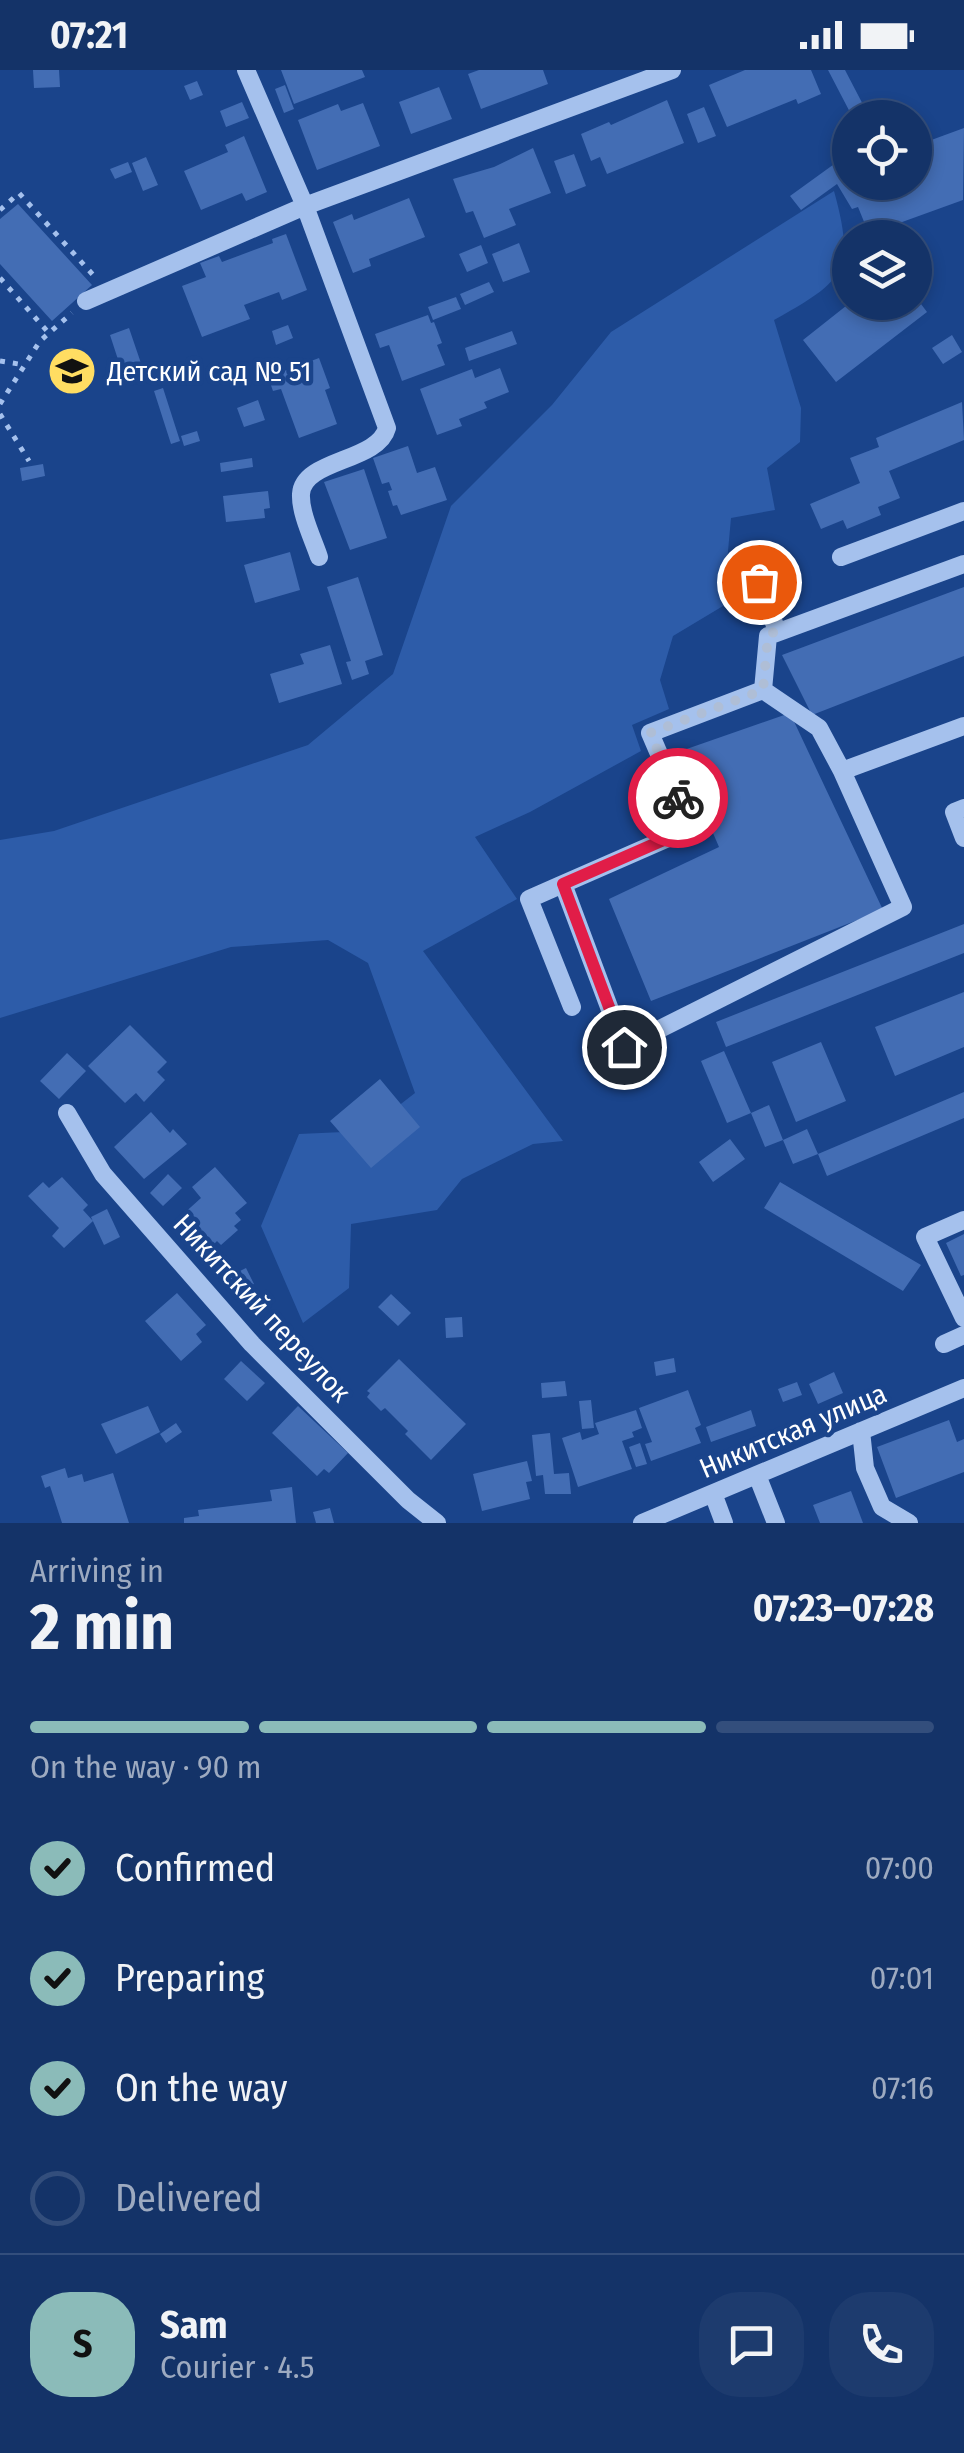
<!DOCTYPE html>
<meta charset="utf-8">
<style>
body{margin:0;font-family:"Fira Sans Condensed",sans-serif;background:#1d3b6e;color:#f1f3f6;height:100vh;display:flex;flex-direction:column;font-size:38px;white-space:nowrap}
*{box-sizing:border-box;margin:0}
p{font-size:32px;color:#9daac0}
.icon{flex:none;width:55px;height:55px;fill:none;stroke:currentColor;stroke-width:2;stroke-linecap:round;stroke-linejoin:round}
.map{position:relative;height:1453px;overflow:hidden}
.panel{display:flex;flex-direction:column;background:#143368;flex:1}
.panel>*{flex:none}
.fabs{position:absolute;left:832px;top:30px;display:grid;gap:20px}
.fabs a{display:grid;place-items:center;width:100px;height:100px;border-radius:50%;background:#143368;box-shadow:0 5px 15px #0003,0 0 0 2px #334e7c;font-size:50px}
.pin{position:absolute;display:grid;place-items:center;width:85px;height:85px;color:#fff;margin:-42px;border:5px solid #fff;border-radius:50%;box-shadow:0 2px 10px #0007}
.courier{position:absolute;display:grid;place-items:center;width:100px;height:100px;margin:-50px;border:8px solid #e11d48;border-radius:50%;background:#fff;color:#222;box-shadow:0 2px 12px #0007}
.summary em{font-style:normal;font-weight:700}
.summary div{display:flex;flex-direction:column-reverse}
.summary{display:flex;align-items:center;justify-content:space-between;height:170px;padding:0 30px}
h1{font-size:65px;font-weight:700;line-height:75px}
.bar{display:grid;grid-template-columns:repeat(4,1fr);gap:15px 10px;align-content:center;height:120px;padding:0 30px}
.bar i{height:12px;border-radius:8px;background:#334e7c}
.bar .current{background:#8bbbb9}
.bar p{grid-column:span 4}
.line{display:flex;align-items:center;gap:25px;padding:0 30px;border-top:2px solid #334e7c}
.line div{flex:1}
.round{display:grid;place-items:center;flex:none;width:105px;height:105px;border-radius:40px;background:#1d3b6e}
ol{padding:0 30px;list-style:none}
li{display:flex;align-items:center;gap:30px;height:110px}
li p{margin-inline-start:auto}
li .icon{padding:10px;border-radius:50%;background:#8bbbb9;color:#111;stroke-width:4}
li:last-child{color:#9daac0}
li i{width:55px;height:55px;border:5px solid #334e7c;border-radius:50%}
.status{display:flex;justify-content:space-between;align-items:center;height:70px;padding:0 50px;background:#143368;direction:ltr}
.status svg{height:28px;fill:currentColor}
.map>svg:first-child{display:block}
.green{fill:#2d5ca9}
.building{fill:#436db4}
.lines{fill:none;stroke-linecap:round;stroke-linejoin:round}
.path{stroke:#a5c1ed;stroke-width:5;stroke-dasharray:5 8;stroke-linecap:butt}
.minor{stroke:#a5c1ed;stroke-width:18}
.done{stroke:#afbed6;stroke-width:10;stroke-dasharray:0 18}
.route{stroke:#e11d48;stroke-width:12}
.labels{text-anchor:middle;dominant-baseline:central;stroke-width:9;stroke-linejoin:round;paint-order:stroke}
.poi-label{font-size:28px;fill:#fff;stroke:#1a448b;text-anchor:start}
.street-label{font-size:28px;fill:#fff;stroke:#1a448b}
</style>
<div class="status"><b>07:21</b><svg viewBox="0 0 49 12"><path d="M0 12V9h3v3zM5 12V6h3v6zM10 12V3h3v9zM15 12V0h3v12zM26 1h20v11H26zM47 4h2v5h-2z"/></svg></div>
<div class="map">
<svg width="964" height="1453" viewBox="0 0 964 1453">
<rect width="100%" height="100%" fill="#1a448b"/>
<!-- green -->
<path class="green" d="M834 121C856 201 844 211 774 250L801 338 800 372 767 398 775 440 731 448 723 536 673 566 660 610 669 639 632 655 641 681 530 742 475 767 517 829 423 881 563 1071 533 1074 462 1109 437 1140 351 1154 349 1218 303 1253 261 1156 299 1064 366 1061 415 1023 368 893 328 870 231 877 0 948V770L54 761 308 675 393 604 451 436 552 335 611 262Z"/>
<!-- building -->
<path class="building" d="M33 0H59L60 17 34 18Z
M281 0H362L365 7 294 34Z
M479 0H543L548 14 481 39 468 4Z
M745 0H811L821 24 798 34 796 29 727 57 709 15Z
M828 0H845L870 48H853Z
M197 11 203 25 190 30 184 16Z
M285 15 294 39 284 43 275 19Z
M439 17 452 49 411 64 399 32Z
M667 30 684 73 607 104 600 87 591 91 581 64 609 52 611 55Z
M242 32 249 48 226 57 220 41Z
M363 33 380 76 317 100 298 50 338 34 341 41Z
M704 37 716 66 698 73 687 44Z
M964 58 963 130 869 164 858 137 852 139 837 114 801 140 790 126 837 92 847 106 850 104V112H915V76Z
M244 66 267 122 246 131 242 123 201 140 184 101 228 82 225 75Z
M533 78 551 123 509 139 516 155 484 168 473 141 466 143 453 109 494 97Z
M574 84 586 116 566 124 554 91Z
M146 87 158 115 143 121 132 93Z
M128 92 132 102 115 109 110 99Z
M409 128 425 167 369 189 371 196 353 203 333 152 352 144 354 150Z
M18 134 92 215 52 251 0 194V149Z
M286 164 307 220 282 230 279 222 244 235 250 249 202 267 182 216 206 207 200 193 219 186 222 192 273 173 272 169Z
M519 173 530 202 503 212 492 184Z
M481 175 488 193 467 202 459 184Z
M489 212 494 222 465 235 460 224Z
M456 227 461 239 433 250 428 237Z
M851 232H895L905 246 921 234 927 242 836 312 803 270Z
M428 245 431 253 434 252 442 273 437 275 445 295 402 311 389 275 380 278 375 264Z
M288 255 293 268 276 275 272 261Z
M129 258 145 305 125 311 110 265Z
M512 261 517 274 469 291 465 278Z
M952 265 962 282 943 294 932 278Z
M319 288 330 318 325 320 337 354 299 368 281 319 273 321 268 307Z
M500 298 509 322 484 332 487 338 459 349 462 356 437 365 420 319 472 299 475 308Z
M163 318 180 371 171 374 154 321Z
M258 330 265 350 244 357 237 338Z
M962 332 964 370 889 401 900 428 878 437 881 445 847 459 843 450 821 459 810 434 860 413 850 388 879 377 876 368Z
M197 361 200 371 184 376 181 366Z
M408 376 417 403 435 397 447 430 401 445 397 435 393 436 388 421 392 420 389 412 382 414 373 388Z
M252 388 253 397 221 402 220 393Z
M43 394 45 406 22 411 20 398Z
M364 399 387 468 350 480 324 412Z
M268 421 270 438 264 439 265 448 226 452 223 426Z
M290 482 300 520 255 533 244 495Z
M358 507 383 585 365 591 369 604 352 610 346 592 351 591 327 517Z
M964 517V586L812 645 782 585Z
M330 575 342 614 279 633 270 604 304 594 300 584Z
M790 643 883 840 651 931 609 829 719 777 678 682Z
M964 854V883L726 977 716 952Z
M964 922V977L895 1006 875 957Z
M130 955 167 992 157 1002 165 1010 144 1032 136 1023 125 1033 88 996Z
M821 972 846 1031 796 1052 772 992Z
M724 981 751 1043 727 1053 701 991Z
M67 983 86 1001 59 1029 40 1011Z
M380 1009 420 1057 371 1098 330 1051Z
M964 1022V1048L827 1106 818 1084Z
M769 1035 783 1070 765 1077 751 1043Z
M151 1042 170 1063 173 1059 187 1074 144 1109 114 1077Z
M807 1059 818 1084 793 1094 783 1070Z
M730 1069 745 1089 713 1112 699 1092Z
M215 1097 247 1133 235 1143 241 1150 234 1156 238 1160 221 1175 217 1171 210 1178 181 1146 201 1128 192 1117Z
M168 1104 182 1118 163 1136 150 1123Z
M62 1107 88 1135 83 1140 93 1151 64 1178 52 1166 59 1158 28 1126 43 1112 49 1118Z
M780 1112 921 1195 903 1221 764 1138Z
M107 1139 120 1167 104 1175 91 1147Z
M964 1164V1205L961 1206 946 1173Z
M246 1198 254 1214 236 1224 228 1207Z
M177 1223 206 1255 196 1264 202 1272 181 1291 145 1251Z
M391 1224 411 1243 398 1256 378 1237Z
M462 1247 463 1267 446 1268 445 1248Z
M674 1288 676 1302 656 1306 654 1292Z
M399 1289 466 1354 431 1390 405 1364 408 1361 385 1338 381 1341 367 1327 370 1323 367 1321Z
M241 1291 265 1313 247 1331 224 1309Z
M834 1302 843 1323 818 1334 809 1314Z
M565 1311 567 1326 542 1328 541 1313Z
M797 1312 802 1325 783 1332 778 1319Z
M688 1320 701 1355 695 1358 701 1373 651 1391 645 1374 652 1372 639 1338Z
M591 1330 594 1358 582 1359 579 1331Z
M148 1336 160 1362 116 1384 101 1354Z
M298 1336 348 1383 329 1403 324 1399 317 1406 272 1363Z
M636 1340 642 1358 632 1362 634 1367 622 1371 632 1399 578 1417 562 1368 580 1362 582 1370 599 1364 595 1353Z
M751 1340 756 1356 711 1372 706 1357Z
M949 1350 957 1372 964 1369V1402L896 1428 877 1377Z
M176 1353 182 1362 166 1373 160 1364Z
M550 1363 554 1404 569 1403 571 1424H545L543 1405 536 1406 532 1365Z
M640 1373 647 1394 636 1397 629 1377Z
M527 1391 532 1411 526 1412 530 1429 482 1441 473 1404Z
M65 1398 68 1408 82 1404 84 1412 113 1403 129 1453H62L50 1416 45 1418 41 1406Z
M292 1417 296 1453H184V1448L199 1446 198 1440 272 1431 270 1420Z
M851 1421 863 1453H820L813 1435Z
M330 1438 334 1453H316L313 1442Z"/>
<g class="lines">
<!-- path -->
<path class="path" d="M0 140 19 123 95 207
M0 208 48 262
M0 291 25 295
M0 334 40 271 72 243
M0 344 29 391"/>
<!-- minor -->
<path class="minor" d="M246 0 305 136 387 358C378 392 303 389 301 424 300 443 313 469 319 487
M86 231 305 136 672 0
M841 487 964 441
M964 494 768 566 763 620 819 658 842 701 964 656
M759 512 777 561
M763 620 650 663 691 758 563 814 624 977 903 837 842 701
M964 738 954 742 964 768
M563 814 529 829 572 937
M67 1043 103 1104 252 1274 408 1430 437 1453
M964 1150 925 1167 964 1248
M944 1274 964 1265
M861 1361 865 1398 882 1437 909 1453
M757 1405 776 1453
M714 1426 724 1453
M642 1453 964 1318"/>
</g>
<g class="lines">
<!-- done -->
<path class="done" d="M678 728 650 663 763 620 768 566 777 560 759 512"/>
<!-- route -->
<path class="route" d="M624 977 563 814 691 758 678 728"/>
</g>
<!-- icons -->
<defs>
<g id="school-disc" transform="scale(2.5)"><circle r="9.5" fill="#ffdd62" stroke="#1a448b"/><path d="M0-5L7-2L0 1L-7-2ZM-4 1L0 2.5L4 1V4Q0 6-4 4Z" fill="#111"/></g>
</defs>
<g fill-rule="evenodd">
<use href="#school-disc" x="72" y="301"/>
</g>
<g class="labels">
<!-- poi labels -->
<g class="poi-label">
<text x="107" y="301">Детский сад № 51</text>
</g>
<!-- street labels -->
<g class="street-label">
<text transform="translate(262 1238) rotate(47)">Никитский переулок</text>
<text transform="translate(793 1361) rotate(-23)">Никитская улица</text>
</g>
</g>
</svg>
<div class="fabs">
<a><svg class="icon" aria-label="locate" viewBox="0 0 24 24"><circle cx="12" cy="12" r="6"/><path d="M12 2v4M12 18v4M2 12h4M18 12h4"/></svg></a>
<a><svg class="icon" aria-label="layers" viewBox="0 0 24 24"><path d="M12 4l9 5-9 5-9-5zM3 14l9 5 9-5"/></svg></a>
</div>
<div class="pin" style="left:759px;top:512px;background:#ea580c"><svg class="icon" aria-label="bag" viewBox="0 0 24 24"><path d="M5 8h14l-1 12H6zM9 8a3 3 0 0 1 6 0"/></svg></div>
<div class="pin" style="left:624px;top:977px;background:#1f2937"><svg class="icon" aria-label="home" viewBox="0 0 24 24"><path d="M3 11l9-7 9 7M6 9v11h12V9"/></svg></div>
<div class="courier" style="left:678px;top:728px"><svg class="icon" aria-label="bike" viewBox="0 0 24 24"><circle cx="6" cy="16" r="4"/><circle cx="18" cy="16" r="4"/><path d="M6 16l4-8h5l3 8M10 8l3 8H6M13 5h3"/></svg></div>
</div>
<section class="panel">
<div class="summary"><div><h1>2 min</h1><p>Arriving in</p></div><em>07:23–07:28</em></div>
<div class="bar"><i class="current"></i><i class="current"></i><i class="current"></i><i></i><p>On the way · 90 m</p></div>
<ol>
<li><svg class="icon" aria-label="check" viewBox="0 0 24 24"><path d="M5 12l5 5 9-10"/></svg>Confirmed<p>07:00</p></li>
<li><svg class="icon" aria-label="check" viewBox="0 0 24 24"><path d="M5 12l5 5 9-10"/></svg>Preparing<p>07:01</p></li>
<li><svg class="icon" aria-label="check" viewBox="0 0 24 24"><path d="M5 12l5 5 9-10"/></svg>On the way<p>07:16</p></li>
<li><i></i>Delivered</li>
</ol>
<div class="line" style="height:180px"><b class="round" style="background:#8bbbb9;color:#111">S</b><div><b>Sam</b><p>Courier · 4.5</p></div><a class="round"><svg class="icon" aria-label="chat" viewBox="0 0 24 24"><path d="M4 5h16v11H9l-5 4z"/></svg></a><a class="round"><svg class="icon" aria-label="phone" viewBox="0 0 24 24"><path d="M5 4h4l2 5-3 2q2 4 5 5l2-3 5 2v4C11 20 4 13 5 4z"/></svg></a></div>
</section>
